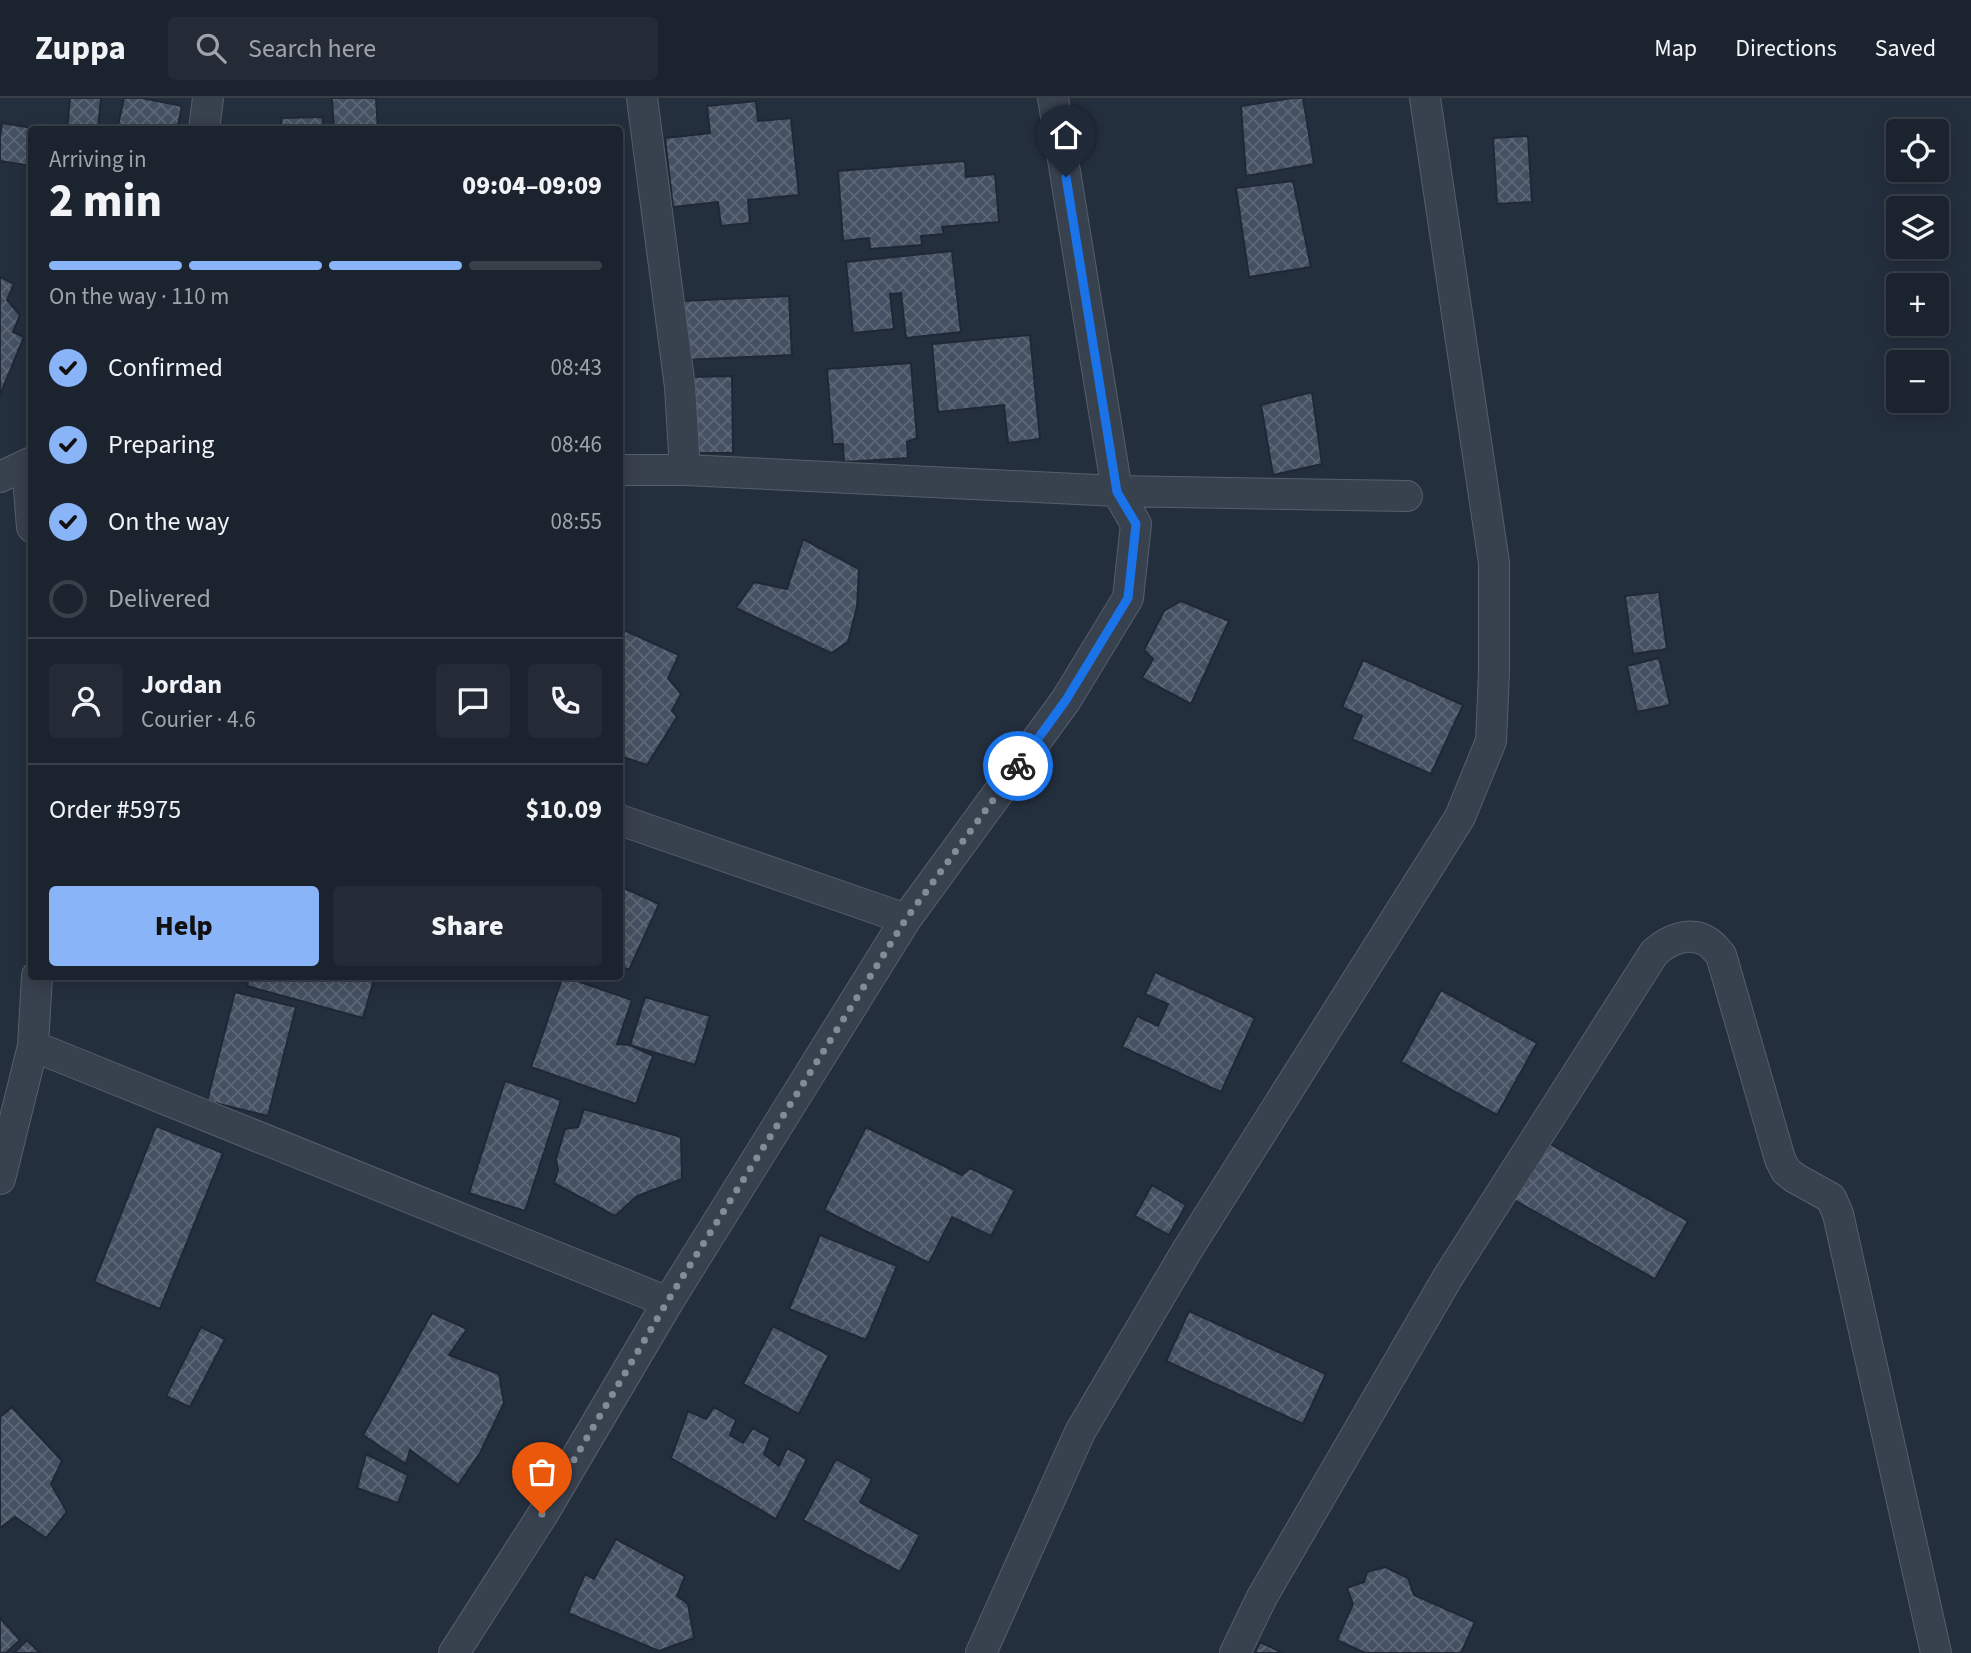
<!DOCTYPE html>
<meta charset="utf-8">
<style>
body{margin:0;font-family:"Source Sans 3",sans-serif;background:#242b36;color:#f1f3f6;height:100vh;display:flex;flex-direction:column;font-size:26px;white-space:nowrap}
*{box-sizing:border-box;margin:0}
p{font-size:23px;color:#a0a4aa}
.icon{flex:none;width:38px;height:38px;fill:none;stroke:currentColor;stroke-width:2;stroke-linecap:round;stroke-linejoin:round}
.map{position:relative;flex:1;overflow:hidden}
.sheet{position:absolute;left:28px;top:28px;width:595px;height:854px;display:flex;flex-direction:column;background:#1b232e;border-radius:7px;box-shadow:0 4px 18px #0003,0 0 0 2px #39404a}
.sheet>*{flex:none}
.buttons{position:absolute;left:1886px;top:21px;display:grid;gap:14px}
.buttons a{display:grid;place-items:center;width:63px;height:63px;border-radius:7px;background:#1b232e;box-shadow:0 4px 18px #0003,0 0 0 2px #39404a;font-size:35px}
.pin{position:absolute;display:grid;place-items:center;width:60px;height:60px;color:#fff;margin:-72px -30px;border-radius:50% 50% 50% 0;rotate:-45deg;box-shadow:0 0 7px #0007}
.pin .icon{rotate:45deg}
.courier{position:absolute;display:grid;place-items:center;width:70px;height:70px;margin:-35px;border:5px solid #1a73e8;border-radius:50%;background:#fff;color:#222;box-shadow:0 2px 9px #0007}
.summary em{font-style:normal;font-weight:800}
.summary div{display:flex;flex-direction:column-reverse}
.summary{display:flex;align-items:center;justify-content:space-between;height:119px;padding:0 21px}
h1{font-size:46px;font-weight:800;line-height:52px}
.bar{display:grid;grid-template-columns:repeat(4,1fr);gap:10px 7px;align-content:center;height:84px;padding:0 21px}
.bar i{height:9px;border-radius:5px;background:#39404a}
.bar .selected{background:#8ab4f8}
.bar p{grid-column:span 4}
.line{display:flex;align-items:center;gap:18px;padding:0 21px;border-top:2px solid #39404a}
.line div{flex:1}
.round{display:grid;place-items:center;flex:none;width:74px;height:74px;border-radius:7px;background:#242b36}
ol{padding:0 21px;list-style:none}
li{display:flex;align-items:center;gap:21px;height:77px}
li p{margin-inline-start:auto}
li .icon{padding:7px;border-radius:50%;background:#8ab4f8;color:#111;stroke-width:4}
li:last-child{color:#a0a4aa}
li i{width:38px;height:38px;border:4px solid #39404a;border-radius:50%}
.action{display:flex;gap:14px;margin-top:auto;padding:14px 21px}
.action a{flex:1;height:80px;border-radius:7px;background:#8ab4f8;color:#111;font-size:28px;font-weight:800;line-height:80px;text-align:center}
.action a+a{background:#242b36;color:#f1f3f6}
header{display:flex;align-items:center;gap:42px;box-sizing:border-box;height:98px;padding:0 35px;background:#1b232e;border-bottom:2px solid #39404a}
header strong{font-size:33px}
nav{display:flex;gap:38px;margin-inline-start:auto;font-size:24px}
.search{width:490px;height:63px;background:#242b36;display:flex;align-items:center;gap:18px;box-sizing:border-box;padding:0 24px;border-radius:7px;color:#a0a4aa;font-size:26px}
.map>svg:first-child{display:block}
.building{fill:url(#building-cross-hatch);stroke:#1f2835;stroke-width:2}
.lines{fill:none;stroke-linecap:round;stroke-linejoin:round}
.street-casing{stroke:#565f6c;stroke-width:32}
.street{stroke:#38414e;stroke-width:30}
.done{stroke:#828b98;stroke-width:7;stroke-dasharray:0 12.6}
.route{stroke:#1a73e8;stroke-width:9}
</style>
<header>
<strong>Zuppa</strong>
<div class="search"><svg class="icon" aria-label="search" viewBox="0 0 24 24"><circle cx="10" cy="10" r="6"/><path d="M15 15l6 6"/></svg>Search here</div>
<nav><a>Map</a><a>Directions</a><a>Saved</a></nav>
</header>
<div class="map">
<svg width="1971" height="1555" viewBox="0 0 1971 1555">
<defs>
<pattern id="building-cross-hatch" width="8" height="8" patternUnits="userSpaceOnUse" patternTransform="scale(1.75)"><rect width="8" height="8" fill="#455162"/><path d="M0 0l8 8M0 8l8-8" fill="none" stroke="#5d6877"/></pattern>
</defs>
<rect width="100%" height="100%" fill="#242f3e"/>
<!-- building -->
<path class="building" d="M70 0H101L98 32H67Z
M124 0H142L182 8 177 32H117Z
M332 0H376L378 32H334Z
M1293 0H1303L1314 66 1246 78 1241 8Z
M756 3 758 23 791 20 799 97 748 102 750 125 721 128 718 104 673 109 665 40 710 35 707 8Z
M323 19V32H282L281 20Z
M2 25 45 32H32V68L0 63V39Z
M1528 38 1532 104 1497 106 1493 40Z
M965 63 966 79 995 76 999 124 942 129 944 136 921 138 922 147 870 151 869 140 843 143 838 73Z
M1293 83 1311 169 1249 179 1236 90Z
M952 153 961 234 906 240 901 195 890 196 894 231 853 235 846 164Z
M0 179 14 186 7 202 20 217 13 234 24 239 0 297Z
M789 198 792 257 684 262 681 203Z
M1030 237 1040 341 1008 345 1004 307 938 314 932 246Z
M911 265 917 340 907 344 908 360 844 364 843 346H833L827 271Z
M732 278 733 355H689L688 279Z
M1312 294 1322 366 1273 377 1261 307Z
M803 441 859 471 857 509 848 544 831 555 736 510 754 484 787 491Z
M1659 494 1667 551 1633 556 1625 498Z
M1181 503 1229 523 1191 606 1142 580 1153 561 1144 552 1164 513Z
M624 532 679 557 668 580 681 596 672 613 677 619 647 667 620 658V539Z
M1659 560 1670 607 1637 614 1627 568Z
M1363 562 1463 607 1431 676 1352 641 1362 618 1342 609Z
M620 788 659 806 629 872 620 868Z
M1155 874 1255 920 1221 994 1122 949 1137 918 1158 928 1168 906 1145 896Z
M250 878H375L363 920 247 888Z
M563 878 632 902 617 946 630 947 653 958 636 1006 531 969Z
M1441 892 1537 945 1497 1017 1401 964Z
M235 894 296 909 268 1018 207 1003Z
M645 899 710 918 695 967 630 947Z
M505 983 561 1002 525 1113 469 1095Z
M584 1011 681 1039 682 1081 637 1098 615 1118 554 1085 558 1072 556 1061 565 1031 578 1029Z
M156 1028 223 1055 160 1211 94 1184Z
M866 1029 962 1077 970 1070 1015 1092 991 1138 952 1119 929 1165 824 1112Z
M1543 1042 1688 1123 1655 1181 1507 1098Z
M1152 1087 1186 1107 1169 1137 1135 1118Z
M820 1137 897 1168 866 1242 789 1211Z
M1189 1213 1326 1276 1303 1326 1166 1263Z
M432 1215 467 1231 449 1257 499 1276 504 1305 480 1355 458 1387 410 1352 406 1366 363 1337Z
M773 1228 829 1257 799 1316 743 1286Z
M201 1229 225 1241 190 1309 166 1298Z
M12 1309 62 1363 51 1386 67 1414 46 1440 15 1419 0 1430V1319Z
M714 1309 736 1322 730 1337 743 1345 753 1330 770 1340 764 1356 779 1368 787 1350 807 1361 776 1421 671 1360 688 1313 706 1321Z
M366 1356 408 1377 398 1405 357 1390Z
M836 1361 872 1381 860 1404 920 1437 900 1474 803 1422Z
M616 1441 685 1478 677 1498 688 1506 694 1540 659 1553 568 1515 585 1476 594 1481Z
M1385 1469 1408 1480 1414 1497 1475 1524 1461 1555H1365L1337 1542 1353 1506 1347 1490 1364 1484 1367 1474Z
M0 1520 20 1542 6 1555H0Z
M27 1542 40 1555H14Z
M1260 1544 1283 1555H1255Z"/>
<g class="lines">
<!-- street casing -->
<g class="street-casing">
<path id="street" d="M642 0 680 289 685 372
M204 32 208 0
M27 367 32 429
M620 372H685L1117 393 1407 398
M0 379 32 364
M620 722 906 821
M33 948 668 1204
M0 1081 33 948 37 878
M454 1555 543 1416 668 1204 906 821 1066 602 1128 500 1136 426 1117 393 1053 0
M981 1555 1080 1334 1186 1154 1460 719 1491 643 1494 574V465L1425 0
M1235 1555 1262 1499 1448 1179 1654 855C1668 842 1690 832 1708 844 1713 847 1717 853 1721 857L1780 1061 1786 1073 1795 1080 1831 1100 1838 1116 1936 1555"/>
</g>
<!-- street -->
<use href="#street" class="street"/>
</g>
<g class="lines">
<!-- done -->
<path class="done" d="M542 1416 667 1204 906 821 1018 668"/>
<!-- route -->
<path class="route" d="M1018 668 1066 602 1128 500 1136 426 1117 394 1066 79"/>
</g>
</svg>
<div class="buttons">
<a><svg class="icon" aria-label="locate" viewBox="0 0 24 24"><circle cx="12" cy="12" r="6"/><path d="M12 2v4M12 18v4M2 12h4M18 12h4"/></svg></a>
<a><svg class="icon" aria-label="layers" viewBox="0 0 24 24"><path d="M12 4l9 5-9 5-9-5zM3 14l9 5 9-5"/></svg></a>
<a>+</a>
<a>−</a>
</div>
<div class="pin" style="left:542px;top:1416px;background:#ea580c"><svg class="icon" aria-label="bag" viewBox="0 0 24 24"><path d="M5 8h14l-1 12H6zM9 8a3 3 0 0 1 6 0"/></svg></div>
<div class="pin" style="left:1066px;top:79px;background:#1f2937"><svg class="icon" aria-label="home" viewBox="0 0 24 24"><path d="M3 11l9-7 9 7M6 9v11h12V9"/></svg></div>
<div class="courier" style="left:1018px;top:668px"><svg class="icon" aria-label="bike" viewBox="0 0 24 24"><circle cx="6" cy="16" r="4"/><circle cx="18" cy="16" r="4"/><path d="M6 16l4-8h5l3 8M10 8l3 8H6M13 5h3"/></svg></div>
<section class="sheet">
<div class="summary"><div><h1>2 min</h1><p>Arriving in</p></div><em>09:04–09:09</em></div>
<div class="bar"><i class="selected"></i><i class="selected"></i><i class="selected"></i><i></i><p>On the way · 110 m</p></div>
<ol>
<li><svg class="icon" aria-label="check" viewBox="0 0 24 24"><path d="M5 12l5 5 9-10"/></svg>Confirmed<p>08:43</p></li>
<li><svg class="icon" aria-label="check" viewBox="0 0 24 24"><path d="M5 12l5 5 9-10"/></svg>Preparing<p>08:46</p></li>
<li><svg class="icon" aria-label="check" viewBox="0 0 24 24"><path d="M5 12l5 5 9-10"/></svg>On the way<p>08:55</p></li>
<li><i></i>Delivered</li>
</ol>
<div class="line" style="height:126px"><a class="round"><svg class="icon" aria-label="person" viewBox="0 0 24 24"><circle cx="12" cy="8" r="4"/><path d="M4 21q1-7 8-7t8 7"/></svg></a><div><b>Jordan</b><p>Courier · 4.6</p></div><a class="round"><svg class="icon" aria-label="chat" viewBox="0 0 24 24"><path d="M4 5h16v11H9l-5 4z"/></svg></a><a class="round"><svg class="icon" aria-label="phone" viewBox="0 0 24 24"><path d="M5 4h4l2 5-3 2q2 4 5 5l2-3 5 2v4C11 20 4 13 5 4z"/></svg></a></div>
<div class="line" style="height:91px"><div>Order #5975</div><b>$10.09</b></div>
<div class="action"><a>Help</a><a>Share</a></div>
</section>
</div>
